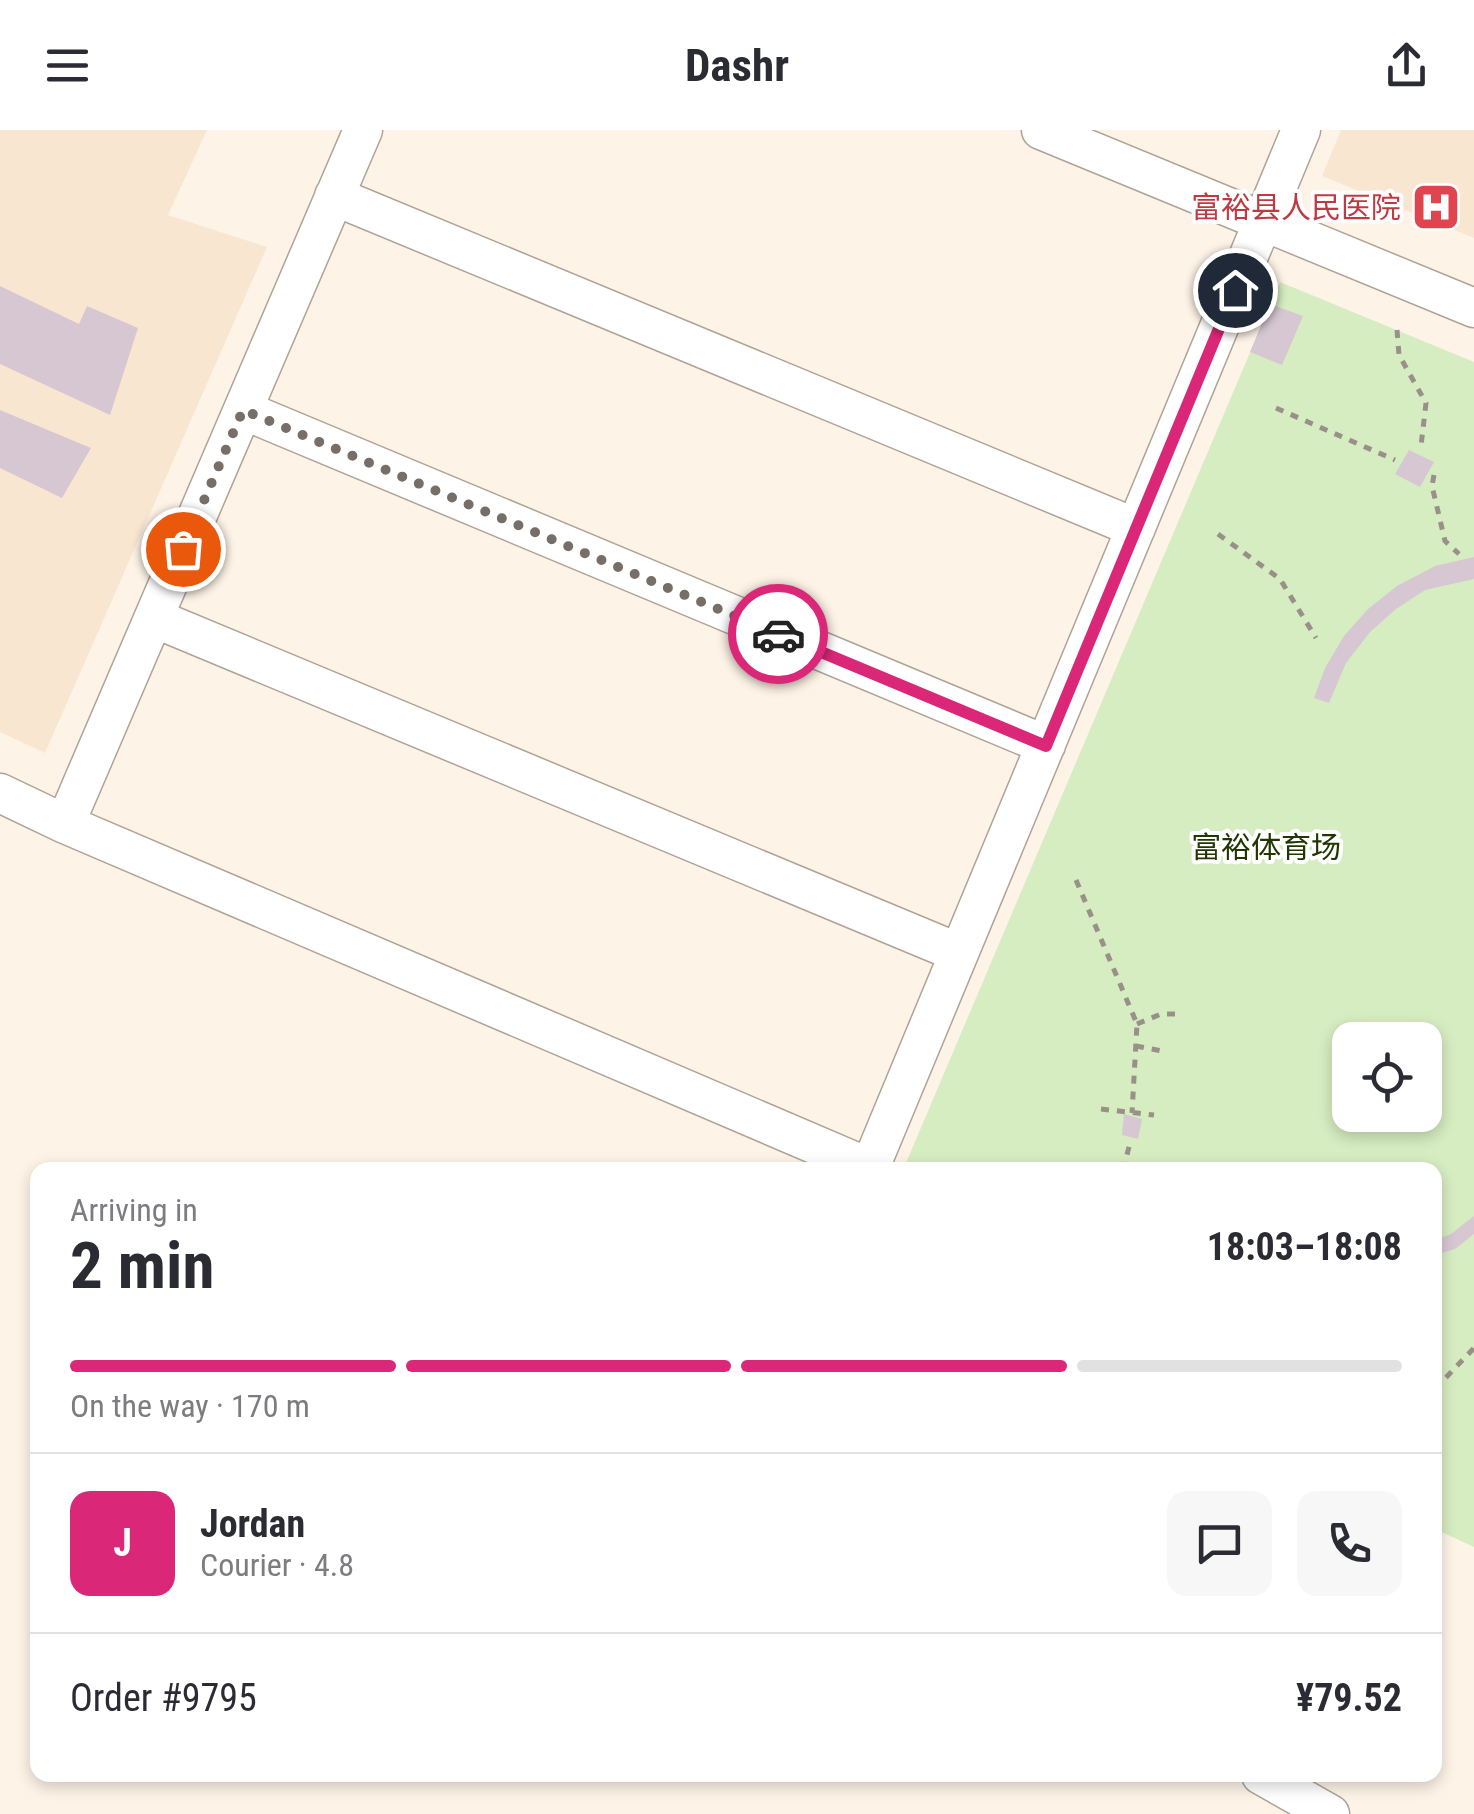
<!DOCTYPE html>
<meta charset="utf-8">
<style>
body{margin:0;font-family:"Roboto Condensed","Noto Sans SC",sans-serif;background:#f7f7f7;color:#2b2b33;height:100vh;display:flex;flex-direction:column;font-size:38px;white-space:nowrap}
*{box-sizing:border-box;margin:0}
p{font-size:32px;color:#7c7c81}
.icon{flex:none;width:55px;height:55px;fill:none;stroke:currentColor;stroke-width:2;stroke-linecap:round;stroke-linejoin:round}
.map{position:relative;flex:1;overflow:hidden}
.drawer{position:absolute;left:30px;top:1032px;width:1412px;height:620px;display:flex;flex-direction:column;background:#fff;border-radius:20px;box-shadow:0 5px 15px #0003}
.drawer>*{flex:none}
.buttons{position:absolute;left:1332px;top:892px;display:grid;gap:20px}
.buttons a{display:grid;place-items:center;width:110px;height:110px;border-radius:20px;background:#fff;box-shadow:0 5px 15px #0003;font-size:50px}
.pin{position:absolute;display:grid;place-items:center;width:85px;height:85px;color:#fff;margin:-42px;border:5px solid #fff;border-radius:50%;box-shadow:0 2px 10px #0007}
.courier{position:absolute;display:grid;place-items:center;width:100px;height:100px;margin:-50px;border:8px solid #db2777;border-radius:50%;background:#fff;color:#222;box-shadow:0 2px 12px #0007}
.summary em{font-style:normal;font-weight:700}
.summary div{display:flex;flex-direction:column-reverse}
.summary{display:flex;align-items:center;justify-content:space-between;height:170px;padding:0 40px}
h1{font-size:65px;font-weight:700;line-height:75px}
.bar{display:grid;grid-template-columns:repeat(4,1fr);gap:15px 10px;align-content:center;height:120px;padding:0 40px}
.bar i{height:12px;border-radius:8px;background:#e1e1e2}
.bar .on{background:#db2777}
.bar p{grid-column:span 4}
.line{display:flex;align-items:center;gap:25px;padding:0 40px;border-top:2px solid #e1e1e2}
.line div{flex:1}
.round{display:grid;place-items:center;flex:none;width:105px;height:105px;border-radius:20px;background:#f7f7f7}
header{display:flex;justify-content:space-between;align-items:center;height:130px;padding:0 40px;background:#fff;font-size:45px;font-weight:700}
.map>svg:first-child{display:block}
.built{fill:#f9e6d1}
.green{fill:#d6ecc1;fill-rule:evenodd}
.building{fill:#d7c7d2}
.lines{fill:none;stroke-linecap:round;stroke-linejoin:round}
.minor-casing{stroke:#b0a396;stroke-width:41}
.path{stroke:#999189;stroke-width:5;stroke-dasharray:8 8;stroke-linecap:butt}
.minor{stroke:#fff;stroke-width:38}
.done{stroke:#766e67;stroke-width:10;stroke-dasharray:0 18}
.route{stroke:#db2777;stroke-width:12}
.labels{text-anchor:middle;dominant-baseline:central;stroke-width:8;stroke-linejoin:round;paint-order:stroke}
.health-label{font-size:30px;fill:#be3a42;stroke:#fff;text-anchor:end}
.park-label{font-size:30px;fill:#213601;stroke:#fff}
</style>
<header><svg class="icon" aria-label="menu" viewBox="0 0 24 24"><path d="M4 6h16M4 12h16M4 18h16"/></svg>Dashr<svg class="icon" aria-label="share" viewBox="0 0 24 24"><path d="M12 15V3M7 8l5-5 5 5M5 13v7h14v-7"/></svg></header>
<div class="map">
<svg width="1474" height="1684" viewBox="0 0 1474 1684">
<rect width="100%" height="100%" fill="#fef3e7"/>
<!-- built -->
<path class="built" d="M0 0H207L168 85 267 117 45 623 0 602Z
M1341 0H1474V108L1322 46Z"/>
<!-- green -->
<path class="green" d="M1280 152 1474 232V1417L1435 1399V1040H903ZM1350 910H1425V985H1350Z"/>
<!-- building -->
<path class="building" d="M0 156 79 194 87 176 138 198 110 285 0 234Z
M1270 174 1303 186 1282 235 1250 222Z
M0 280 91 318 62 368 0 338Z
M1409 320 1434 332 1420 357 1395 344Z
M1474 427V449L1425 460 1396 479 1370 502 1346 533 1329 573 1314 568 1325 538 1344 506 1368 479 1397 456 1435 436Z
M1124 984 1142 989 1138 1009 1122 1005Z
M1474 1086V1104L1455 1119 1435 1125V1110L1451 1104Z"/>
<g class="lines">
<!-- minor casing -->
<g class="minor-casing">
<path id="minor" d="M1041 0 1474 178
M334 66 1136 398
M243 280 1046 615
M154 488 959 823
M0 663 65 694 870 1038
M65 694 363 0
M869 1040 1301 0
M1261 1645 1330 1684"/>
</g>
<!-- path -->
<path class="path" d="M1397 200 1399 225 1426 273 1421 316
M1276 278 1395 330
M1434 345 1432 356 1445 411 1459 424
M1218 404 1280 449 1316 508
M1076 750 1137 894 1132 983
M1137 894 1161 884H1179
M1136 916 1162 921
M1101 979 1154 985
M1123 1040 1130 1013
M1435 1259 1474 1218"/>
<!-- minor -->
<use href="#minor" class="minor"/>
</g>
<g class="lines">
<!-- done -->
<path class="done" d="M183 419 243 280 778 504"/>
<!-- route -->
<path class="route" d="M778 504 1046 616 1235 160"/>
</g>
<!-- icons -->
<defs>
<g id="hospital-square" transform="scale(2.5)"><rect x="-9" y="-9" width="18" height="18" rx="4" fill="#e0444e" stroke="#fff"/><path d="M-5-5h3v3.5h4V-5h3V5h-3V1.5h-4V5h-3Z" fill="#fff"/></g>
</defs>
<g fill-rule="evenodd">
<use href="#hospital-square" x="1436" y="77"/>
</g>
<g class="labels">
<!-- health labels -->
<g class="health-label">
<text x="1401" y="77">富裕县人民医院</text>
</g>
<!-- park labels -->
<g class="park-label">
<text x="1266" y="717">富裕体育场</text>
</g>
</g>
</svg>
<div class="buttons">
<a><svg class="icon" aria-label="locate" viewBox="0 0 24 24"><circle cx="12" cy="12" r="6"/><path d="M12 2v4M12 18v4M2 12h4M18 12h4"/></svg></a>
</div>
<div class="pin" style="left:183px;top:419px;background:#ea580c"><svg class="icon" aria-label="bag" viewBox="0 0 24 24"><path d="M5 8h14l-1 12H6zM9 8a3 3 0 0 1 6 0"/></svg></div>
<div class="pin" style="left:1235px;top:160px;background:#1f2937"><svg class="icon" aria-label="home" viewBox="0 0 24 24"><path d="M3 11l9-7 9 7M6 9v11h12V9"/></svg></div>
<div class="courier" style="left:778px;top:504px"><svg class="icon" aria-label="car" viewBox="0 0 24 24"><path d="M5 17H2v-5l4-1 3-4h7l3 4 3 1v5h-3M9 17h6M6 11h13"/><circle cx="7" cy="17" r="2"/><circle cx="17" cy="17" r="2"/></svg></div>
<section class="drawer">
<div class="summary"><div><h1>2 min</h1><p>Arriving in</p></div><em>18:03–18:08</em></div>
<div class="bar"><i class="on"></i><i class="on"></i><i class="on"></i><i></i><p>On the way · 170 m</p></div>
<div class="line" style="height:180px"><b class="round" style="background:#db2777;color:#fff">J</b><div><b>Jordan</b><p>Courier · 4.8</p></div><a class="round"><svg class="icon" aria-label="chat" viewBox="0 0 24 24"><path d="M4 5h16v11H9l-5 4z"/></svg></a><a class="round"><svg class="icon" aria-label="phone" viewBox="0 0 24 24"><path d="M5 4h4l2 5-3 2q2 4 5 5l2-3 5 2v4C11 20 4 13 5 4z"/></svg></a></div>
<div class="line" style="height:130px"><div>Order #9795</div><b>¥79.52</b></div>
</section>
</div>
